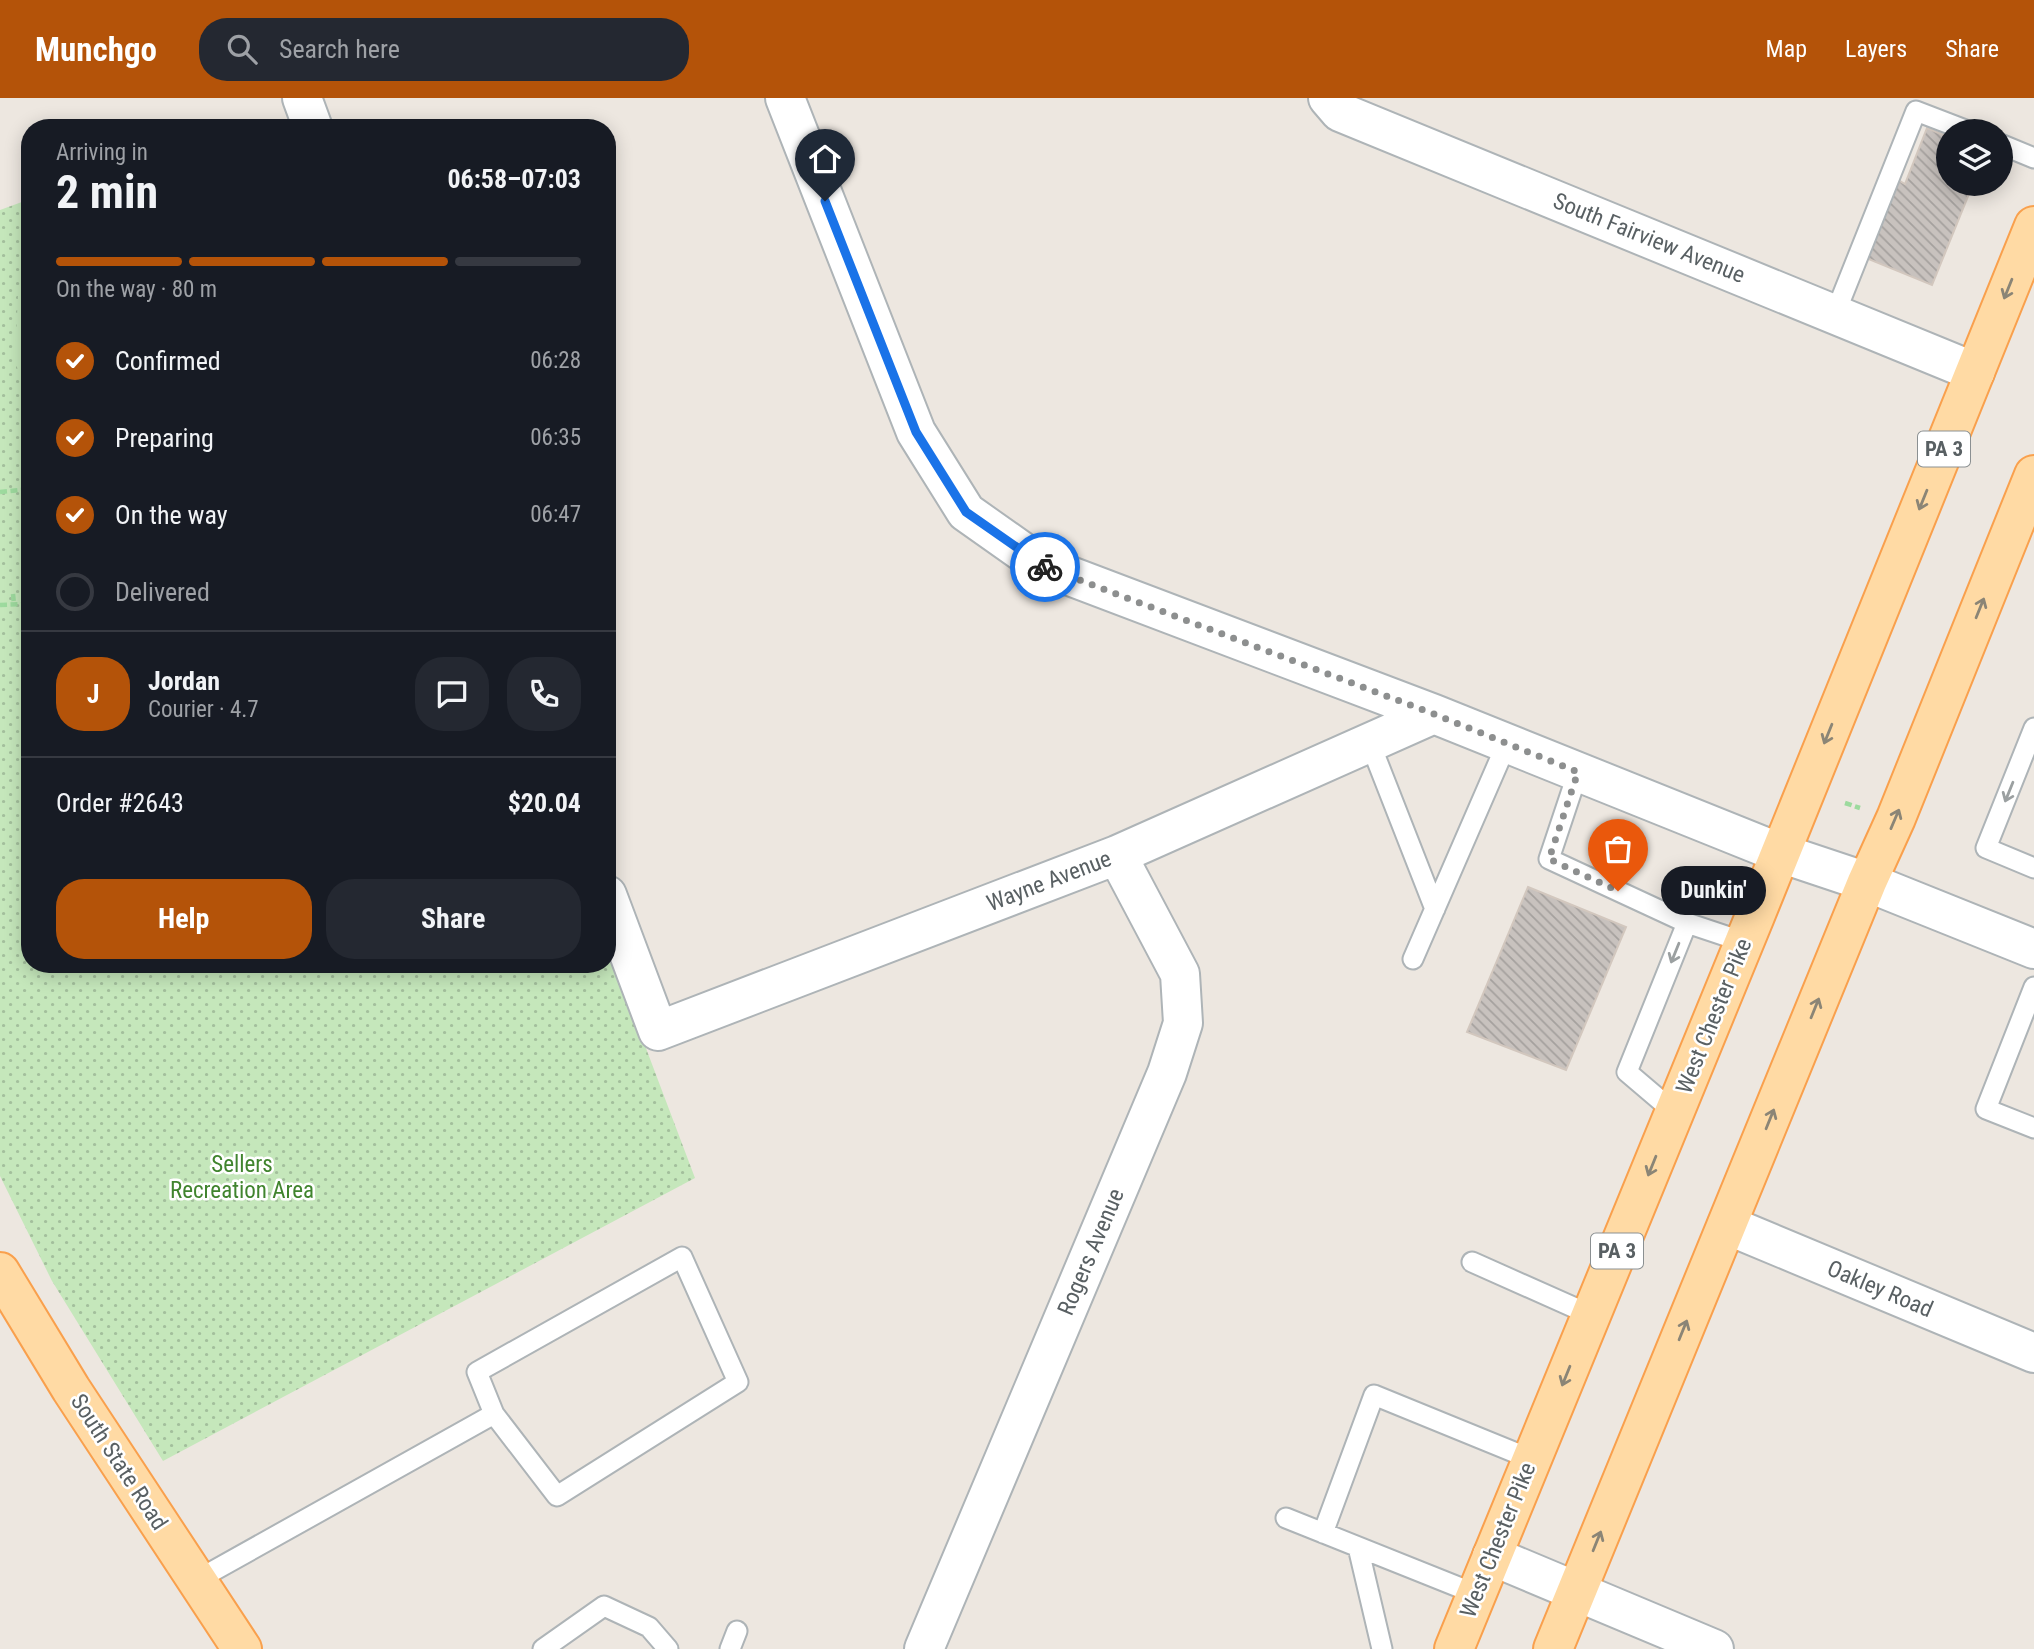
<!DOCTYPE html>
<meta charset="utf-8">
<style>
body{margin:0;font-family:"Roboto Condensed",sans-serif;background:#242831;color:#f1f3f6;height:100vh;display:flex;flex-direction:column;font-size:26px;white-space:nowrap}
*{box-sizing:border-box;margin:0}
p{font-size:23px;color:#9ea1a6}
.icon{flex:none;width:38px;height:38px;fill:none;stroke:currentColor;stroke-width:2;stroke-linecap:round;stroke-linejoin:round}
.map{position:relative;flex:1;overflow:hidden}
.side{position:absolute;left:21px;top:21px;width:595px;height:854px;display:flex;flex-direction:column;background:#171b24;border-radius:28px;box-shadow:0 4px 18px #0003}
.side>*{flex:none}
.buttons{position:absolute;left:1936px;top:21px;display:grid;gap:14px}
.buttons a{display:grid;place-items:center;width:77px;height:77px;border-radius:50%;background:#171b24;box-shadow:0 4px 18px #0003;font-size:35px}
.pin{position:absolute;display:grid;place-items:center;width:60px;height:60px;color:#fff;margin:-72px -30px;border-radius:50% 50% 50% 0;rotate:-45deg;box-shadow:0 0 7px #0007}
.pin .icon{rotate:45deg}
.courier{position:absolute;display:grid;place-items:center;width:70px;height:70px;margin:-35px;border:5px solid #1a73e8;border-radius:50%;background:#fff;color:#222;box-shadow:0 2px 9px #0007}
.bubble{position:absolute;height:49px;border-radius:24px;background:#171b24;box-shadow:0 4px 18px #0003;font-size:23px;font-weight:700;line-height:49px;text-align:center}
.overview em{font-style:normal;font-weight:700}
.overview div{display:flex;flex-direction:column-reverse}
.overview{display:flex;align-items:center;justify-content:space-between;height:119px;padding:0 35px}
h1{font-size:46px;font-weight:700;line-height:52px}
.bar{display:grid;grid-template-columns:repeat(4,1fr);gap:10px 7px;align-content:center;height:84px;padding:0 35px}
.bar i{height:9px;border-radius:5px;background:#363941}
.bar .current{background:#b45309}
.bar p{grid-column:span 4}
.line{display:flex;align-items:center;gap:18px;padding:0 35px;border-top:2px solid #363941}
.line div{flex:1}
.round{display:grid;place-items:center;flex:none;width:74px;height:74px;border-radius:28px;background:#242831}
ol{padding:0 35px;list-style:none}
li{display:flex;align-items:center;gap:21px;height:77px}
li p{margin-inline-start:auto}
li .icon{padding:7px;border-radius:50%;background:#b45309;color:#fff;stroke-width:4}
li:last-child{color:#9ea1a6}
li i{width:38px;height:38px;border:4px solid #363941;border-radius:50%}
.cta{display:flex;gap:14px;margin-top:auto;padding:14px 35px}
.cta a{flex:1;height:80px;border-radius:28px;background:#b45309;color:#fff;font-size:28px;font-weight:700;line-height:80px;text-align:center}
.cta a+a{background:#242831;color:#f1f3f6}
header{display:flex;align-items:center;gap:42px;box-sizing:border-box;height:98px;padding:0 35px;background:#b45309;color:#fff}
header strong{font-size:33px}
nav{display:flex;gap:38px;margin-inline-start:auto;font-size:24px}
.search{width:490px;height:63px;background:#242831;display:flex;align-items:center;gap:18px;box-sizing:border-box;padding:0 24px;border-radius:28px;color:#9ea1a6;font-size:26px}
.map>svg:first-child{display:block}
.grass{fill:url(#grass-dots)}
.pitch{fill:#c5e7bb}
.building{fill:url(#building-back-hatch);stroke:#d2c7be;stroke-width:2}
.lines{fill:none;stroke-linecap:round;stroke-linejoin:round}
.lane-casing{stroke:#aeb4b7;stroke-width:23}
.street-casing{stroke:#aeb4b7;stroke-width:42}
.primary-casing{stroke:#f9a04d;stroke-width:42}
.path{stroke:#9dda9e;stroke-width:4.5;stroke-dasharray:7 3.5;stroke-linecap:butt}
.lane{stroke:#fff;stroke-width:19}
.street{stroke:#fff;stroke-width:38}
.primary{stroke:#ffdaa4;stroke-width:38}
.oneway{stroke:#8b8576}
.oneway2{stroke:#9ba0a1}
.done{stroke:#8d8f8f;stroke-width:7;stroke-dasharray:0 12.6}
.route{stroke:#1a73e8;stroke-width:9}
.labels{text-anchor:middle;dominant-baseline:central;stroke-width:5;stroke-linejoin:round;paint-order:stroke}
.shield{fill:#fff;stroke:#8b9092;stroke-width:2}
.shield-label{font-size:21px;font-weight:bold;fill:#596063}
.street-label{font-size:23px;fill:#596063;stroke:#fff}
.park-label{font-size:23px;fill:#40842e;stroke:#fff}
</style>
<header>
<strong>Munchgo</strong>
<div class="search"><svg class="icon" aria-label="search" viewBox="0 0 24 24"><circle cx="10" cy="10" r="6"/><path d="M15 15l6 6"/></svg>Search here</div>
<nav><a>Map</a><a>Layers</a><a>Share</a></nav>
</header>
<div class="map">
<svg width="2034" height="1551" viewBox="0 0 2034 1551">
<defs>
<pattern id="grass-dots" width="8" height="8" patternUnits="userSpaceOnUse" patternTransform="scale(1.75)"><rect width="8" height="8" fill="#c5e7bb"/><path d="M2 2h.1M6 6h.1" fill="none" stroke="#a3bf9c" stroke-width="1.8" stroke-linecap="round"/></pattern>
<pattern id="building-back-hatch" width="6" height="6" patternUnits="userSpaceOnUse" patternTransform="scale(1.75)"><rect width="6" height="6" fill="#c8c2be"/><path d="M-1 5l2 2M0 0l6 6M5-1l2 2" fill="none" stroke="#a5a19e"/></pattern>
</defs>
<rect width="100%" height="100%" fill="#ede7e0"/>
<!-- grass -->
<path class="grass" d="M30 101V866H607V847L695 1080 163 1363 52 1183 0 1078V112Z"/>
<!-- pitch -->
<path class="pitch" d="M30 153V327L15 260 18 198Z"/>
<!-- building -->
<path class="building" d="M1927 30 1948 39V86H1973L1932 187 1866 160 1898 82 1905 86Z
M1528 789 1626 829 1566 972 1467 934Z"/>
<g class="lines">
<!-- lane casing -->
<g class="lane-casing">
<path id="lane" d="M2000 46 2034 60
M1835 216 1916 13 1968 33
M2034 630 1986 750 2034 770
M1370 645 1435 811
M1578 674 1549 761 1687 825
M1413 861 1507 645
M2034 889 1986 1011 2034 1030
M1674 1014 1627 974 1687 825 1744 844
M1472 1164 1591 1217
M1286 1420 1476 1496
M1323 1435 1374 1297 1531 1361
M1358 1449 1382 1551
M197 1482 494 1316 477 1274 682 1159 738 1284 557 1398 494 1316
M543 1551 604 1508 649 1529 668 1551
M730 1551 737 1533"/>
</g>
<!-- street casing -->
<g class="street-casing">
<path id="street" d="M302 0 313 30
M785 0 916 334 966 414 1041 467 1434 616 1780 755 1867 784 2034 851
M1328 0 1340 14 1975 274
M607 797 658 933 1117 757 1434 616
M1727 1127 2034 1255
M1492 1458 1714 1551
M924 1551 1167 975 1183 925 1180 876 1117 757"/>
</g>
<!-- primary casing -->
<g class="primary-casing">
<path id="primary" d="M0 1174 71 1291 242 1551
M1454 1551 1755 818 2034 128
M1553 1551 1867 784 1896 720 2034 377"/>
</g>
<!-- path -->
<path class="path" d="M27 392 28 403
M0 394 30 391
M13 496 14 506
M0 507 27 506 30 504
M1845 705 1860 710"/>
<!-- lane -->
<use href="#lane" class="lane"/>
<!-- street -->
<use href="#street" class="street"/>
<!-- primary -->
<use href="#primary" class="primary"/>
</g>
<!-- one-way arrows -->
<defs><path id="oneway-shaft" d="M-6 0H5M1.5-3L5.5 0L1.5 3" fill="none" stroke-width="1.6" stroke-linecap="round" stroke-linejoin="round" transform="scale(1.75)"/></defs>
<g class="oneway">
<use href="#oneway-shaft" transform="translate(2008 191) rotate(112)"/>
<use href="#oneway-shaft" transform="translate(1923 402) rotate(112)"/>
<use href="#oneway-shaft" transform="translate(1980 510) rotate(-68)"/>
<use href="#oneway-shaft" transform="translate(1828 636) rotate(112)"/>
<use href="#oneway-shaft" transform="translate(1895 721) rotate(-67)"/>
<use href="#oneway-shaft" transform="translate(1815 910) rotate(-68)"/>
<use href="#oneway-shaft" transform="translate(1770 1021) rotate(-68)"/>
<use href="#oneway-shaft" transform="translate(1652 1068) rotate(112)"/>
<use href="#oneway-shaft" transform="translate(1683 1232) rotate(-68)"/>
<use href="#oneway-shaft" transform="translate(1566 1278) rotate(112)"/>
<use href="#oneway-shaft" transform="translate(1597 1443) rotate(-68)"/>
</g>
<g class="oneway2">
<use href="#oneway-shaft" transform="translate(2009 694) rotate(112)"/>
<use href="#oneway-shaft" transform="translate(1675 855) rotate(112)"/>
</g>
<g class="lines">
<!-- done -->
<path class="done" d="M1045 469 1434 616 1578 674 1549 761 1618 793"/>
<!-- route -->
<path class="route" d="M825 103 916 334 966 414 1045 469"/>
</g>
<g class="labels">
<!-- shield labels -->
<g class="shield">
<rect x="1918" y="333.5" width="52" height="35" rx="5"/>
<rect x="1591" y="1135.5" width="52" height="35" rx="5"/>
</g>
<g class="shield-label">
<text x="1944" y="351">PA 3</text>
<text x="1617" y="1153">PA 3</text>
</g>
<!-- street labels -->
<g class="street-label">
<text transform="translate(1649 140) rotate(22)">South Fairview Avenue</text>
<text transform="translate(1049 783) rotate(-21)">Wayne Avenue</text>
<text transform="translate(1714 918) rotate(-68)">West Chester Pike</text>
<text transform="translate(1091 1154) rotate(-67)">Rogers Avenue</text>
<text transform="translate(1880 1191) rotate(23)">Oakley Road</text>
<text transform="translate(119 1364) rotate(57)">South State Road</text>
<text transform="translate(1498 1442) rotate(-68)">West Chester Pike</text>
</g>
<!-- park labels -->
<g class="park-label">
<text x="242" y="1066">Sellers<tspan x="242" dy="26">Recreation Area</tspan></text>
</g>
</g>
</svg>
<div class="buttons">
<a><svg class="icon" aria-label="layers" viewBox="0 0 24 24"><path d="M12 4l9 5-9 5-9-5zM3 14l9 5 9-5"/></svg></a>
</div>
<div class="pin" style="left:1618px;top:793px;background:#ea580c"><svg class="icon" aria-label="bag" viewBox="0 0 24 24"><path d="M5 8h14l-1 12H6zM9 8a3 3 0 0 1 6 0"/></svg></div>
<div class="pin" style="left:825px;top:103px;background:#1f2937"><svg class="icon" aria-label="home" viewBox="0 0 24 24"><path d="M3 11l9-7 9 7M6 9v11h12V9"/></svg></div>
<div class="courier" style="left:1045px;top:469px"><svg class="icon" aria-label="bike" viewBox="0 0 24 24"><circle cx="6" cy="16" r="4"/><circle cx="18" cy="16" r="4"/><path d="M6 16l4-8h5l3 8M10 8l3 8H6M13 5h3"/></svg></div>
<div class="bubble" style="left:1661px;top:768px;width:105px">Dunkin'</div>
<section class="side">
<div class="overview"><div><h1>2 min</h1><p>Arriving in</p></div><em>06:58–07:03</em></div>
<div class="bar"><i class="current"></i><i class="current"></i><i class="current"></i><i></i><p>On the way · 80 m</p></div>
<ol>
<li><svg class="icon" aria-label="check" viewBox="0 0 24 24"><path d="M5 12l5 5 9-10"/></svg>Confirmed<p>06:28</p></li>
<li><svg class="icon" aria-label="check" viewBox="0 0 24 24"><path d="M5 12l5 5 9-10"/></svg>Preparing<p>06:35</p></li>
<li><svg class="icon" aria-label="check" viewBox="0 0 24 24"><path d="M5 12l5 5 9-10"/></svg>On the way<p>06:47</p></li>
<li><i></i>Delivered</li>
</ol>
<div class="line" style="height:126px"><b class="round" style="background:#b45309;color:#fff">J</b><div><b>Jordan</b><p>Courier · 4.7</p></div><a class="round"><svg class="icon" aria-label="chat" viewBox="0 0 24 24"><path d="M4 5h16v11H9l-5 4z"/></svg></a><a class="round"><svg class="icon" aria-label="phone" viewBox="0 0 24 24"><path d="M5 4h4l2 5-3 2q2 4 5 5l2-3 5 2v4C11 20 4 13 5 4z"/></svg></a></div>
<div class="line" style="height:91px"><div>Order #2643</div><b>$20.04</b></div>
<div class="cta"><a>Help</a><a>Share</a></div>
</section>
</div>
